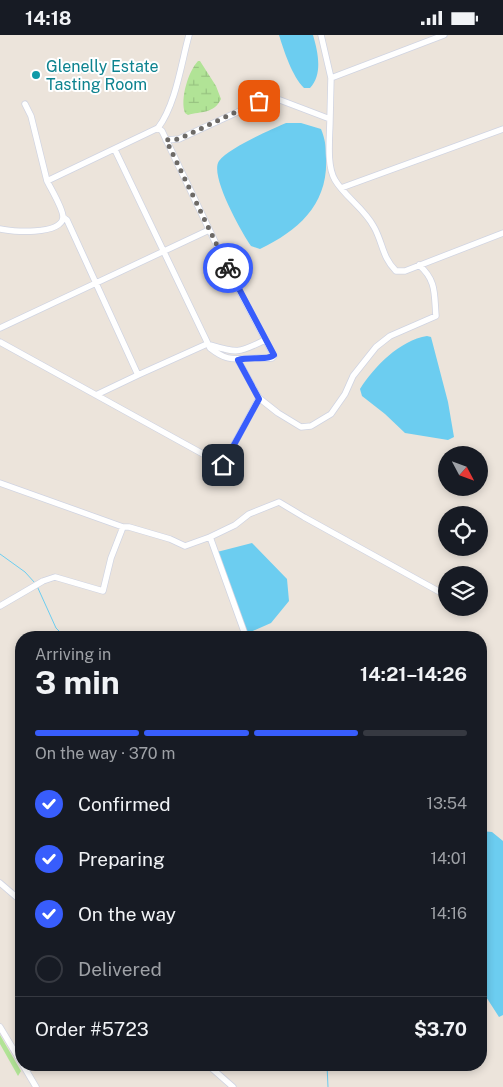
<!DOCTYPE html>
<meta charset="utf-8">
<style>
body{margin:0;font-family:"Public Sans",sans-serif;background:#242831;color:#f1f3f6;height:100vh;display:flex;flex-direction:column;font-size:19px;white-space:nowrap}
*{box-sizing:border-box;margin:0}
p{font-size:16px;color:#9ea1a6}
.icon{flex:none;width:28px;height:28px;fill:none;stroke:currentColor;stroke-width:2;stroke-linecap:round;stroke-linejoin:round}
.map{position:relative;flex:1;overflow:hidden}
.side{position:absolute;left:15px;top:596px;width:472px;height:440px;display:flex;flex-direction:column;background:#171b24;border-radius:20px;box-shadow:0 2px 8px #0003}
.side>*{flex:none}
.needle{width:32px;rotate:131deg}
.tools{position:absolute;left:438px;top:411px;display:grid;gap:10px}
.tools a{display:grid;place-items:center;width:50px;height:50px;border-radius:50%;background:#171b24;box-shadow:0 2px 8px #0003;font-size:25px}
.pin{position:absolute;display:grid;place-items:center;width:42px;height:42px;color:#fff;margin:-21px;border-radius:10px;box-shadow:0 2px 8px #0006}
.courier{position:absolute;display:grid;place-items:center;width:50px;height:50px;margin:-25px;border:4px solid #385dfc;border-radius:50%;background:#fff;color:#222;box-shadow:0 1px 6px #0007}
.head em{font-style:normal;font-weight:700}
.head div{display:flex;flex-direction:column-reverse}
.head{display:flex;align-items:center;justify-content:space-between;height:85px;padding:0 20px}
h1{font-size:32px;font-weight:700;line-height:38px}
.bar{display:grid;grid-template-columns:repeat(4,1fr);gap:8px 5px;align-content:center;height:60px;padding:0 20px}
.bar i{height:6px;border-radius:4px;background:#363941}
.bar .current{background:#385dfc}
.bar p{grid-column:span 4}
.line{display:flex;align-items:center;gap:12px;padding:0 20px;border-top:1px solid #363941}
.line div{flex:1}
ol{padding:0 20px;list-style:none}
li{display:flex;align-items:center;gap:15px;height:55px}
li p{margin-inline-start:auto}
li .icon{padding:5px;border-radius:50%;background:#385dfc;color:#fff;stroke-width:4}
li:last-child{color:#9ea1a6}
li i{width:28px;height:28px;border:2px solid #363941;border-radius:50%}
.status{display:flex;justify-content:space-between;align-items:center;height:35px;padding:0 25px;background:#171b24;direction:ltr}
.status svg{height:14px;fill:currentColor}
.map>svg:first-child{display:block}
.green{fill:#b1e396}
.wetland{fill:url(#wetland-marsh)}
.water{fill:#6ccdf0}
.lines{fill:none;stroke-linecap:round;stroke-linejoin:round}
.stream{stroke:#6ccdf0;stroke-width:1}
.minor-casing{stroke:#d0d4e2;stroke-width:7}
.minor{stroke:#fff;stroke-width:5.5}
.done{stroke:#6d6a67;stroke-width:5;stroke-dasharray:0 9}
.route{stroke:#385dfc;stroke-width:6}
.culture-dot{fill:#0f9aa8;stroke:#fff;stroke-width:2}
.labels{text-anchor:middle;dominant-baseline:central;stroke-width:4;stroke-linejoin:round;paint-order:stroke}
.culture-label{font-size:16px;fill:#0d838f;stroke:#fff;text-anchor:start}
</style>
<div class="status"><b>14:18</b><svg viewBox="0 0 49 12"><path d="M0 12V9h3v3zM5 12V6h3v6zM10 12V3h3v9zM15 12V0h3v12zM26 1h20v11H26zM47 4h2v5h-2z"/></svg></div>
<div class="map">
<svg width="503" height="1052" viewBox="0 0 503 1052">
<defs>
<pattern id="wetland-marsh" width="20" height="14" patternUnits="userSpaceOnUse" patternTransform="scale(1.25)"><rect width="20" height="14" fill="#b1e396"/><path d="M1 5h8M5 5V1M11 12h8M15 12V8" fill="none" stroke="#98c381"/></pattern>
</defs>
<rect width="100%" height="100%" fill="#ece4db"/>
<!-- green -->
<path class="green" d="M0 1000 21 1036 18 1041 0 1009Z"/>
<!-- wetland -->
<path class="wetland" d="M198 26H200L216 51 221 64C214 79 201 76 188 80L185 78C180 64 188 37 198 26Z"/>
<!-- water -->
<path class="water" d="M279 0H313C318 17 323 39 310 53H304C292 41 284 16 279 0Z
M286 88H301L321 94C325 104 326 111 326 121 329 168 300 195 260 214L251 211C242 198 209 140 219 126 229 113 270 95 286 88Z
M427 301 431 302 448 367 454 402 448 405 405 398 385 379 362 361 360 354C374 332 400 305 427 301Z
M252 508 287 544 289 566 271 588 246 599 217 517Z
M481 796 492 797 503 806V980L499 982 481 954Z"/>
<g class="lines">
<!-- stream -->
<path class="stream" d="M0 519 25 537 35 548
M37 551 56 593 65 602
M327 1030 328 1052"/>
<!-- minor casing -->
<g class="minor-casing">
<path id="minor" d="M321 0 331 43
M25 69 31 81 47 146
M330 84C330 101 326 130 335 145 345 162 364 173 374 192 383 208 382 222 396 236H405L503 198
M158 93C176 69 181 29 189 0
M166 105 179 104 266 64 280 65 330 84 331 43 444 0
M341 153 503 94
M63 182 67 185 138 340 207 309C237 318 237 319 265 305
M0 194C12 197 60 200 63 183 64 175 51 154 47 146L158 93 162 96 231 240 274 321 272 323C266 324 261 322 256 323 235 323 229 328 210 313L115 115
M0 293 209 195
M0 307 223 430 259 363 278 378 301 392 311 391 331 379 345 359 353 341 376 312 390 301 436 281C434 259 437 246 419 230
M238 325 259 363
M96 360 138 340
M0 448 123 492
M0 571 43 546 55 542 103 556 111 523 123 492H129L170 504 185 511 210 502
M246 602 210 502 235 490 249 479 279 467 304 482 438 556
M0 848 21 866
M0 992 21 1027
M23 1030 36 1052
M208 1030 233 1052"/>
</g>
<!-- minor -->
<use href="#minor" class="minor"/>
</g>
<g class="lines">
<!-- done -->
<path class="done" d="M228 233 166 105 179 104 259 66"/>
<!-- route -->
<path class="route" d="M223 430 259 364 238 325C249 321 267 326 274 320L228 233"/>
</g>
<!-- markers -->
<circle class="culture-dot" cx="36" cy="40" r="5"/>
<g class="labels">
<!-- culture labels -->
<g class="culture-label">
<text x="46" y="31">Glenelly Estate<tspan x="46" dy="18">Tasting Room</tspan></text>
</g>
</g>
</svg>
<div class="tools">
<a><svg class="needle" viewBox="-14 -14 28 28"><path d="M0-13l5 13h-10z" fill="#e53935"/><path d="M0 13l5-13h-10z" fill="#9ea1a6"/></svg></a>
<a><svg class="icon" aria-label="locate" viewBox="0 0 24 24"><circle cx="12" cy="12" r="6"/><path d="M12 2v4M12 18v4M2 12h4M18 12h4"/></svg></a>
<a><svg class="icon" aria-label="layers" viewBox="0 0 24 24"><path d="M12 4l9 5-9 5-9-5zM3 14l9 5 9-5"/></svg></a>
</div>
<div class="pin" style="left:259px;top:66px;background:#ea580c"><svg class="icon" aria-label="bag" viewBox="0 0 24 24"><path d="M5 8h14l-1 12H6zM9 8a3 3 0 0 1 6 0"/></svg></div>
<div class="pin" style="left:223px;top:430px;background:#1f2937"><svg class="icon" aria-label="home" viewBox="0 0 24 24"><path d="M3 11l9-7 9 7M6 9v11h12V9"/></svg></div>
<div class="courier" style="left:228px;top:233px"><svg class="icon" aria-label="bike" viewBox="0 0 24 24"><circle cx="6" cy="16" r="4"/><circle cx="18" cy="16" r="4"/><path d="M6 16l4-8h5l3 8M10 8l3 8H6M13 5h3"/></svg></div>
<section class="side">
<div class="head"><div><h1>3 min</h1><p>Arriving in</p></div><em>14:21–14:26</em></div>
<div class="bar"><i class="current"></i><i class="current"></i><i class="current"></i><i></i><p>On the way · 370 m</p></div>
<ol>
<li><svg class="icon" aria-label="check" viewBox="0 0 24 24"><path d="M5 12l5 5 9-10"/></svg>Confirmed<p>13:54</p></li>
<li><svg class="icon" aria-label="check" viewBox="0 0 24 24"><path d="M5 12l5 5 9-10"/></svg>Preparing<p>14:01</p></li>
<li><svg class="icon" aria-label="check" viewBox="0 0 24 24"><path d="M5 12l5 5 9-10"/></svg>On the way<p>14:16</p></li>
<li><i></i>Delivered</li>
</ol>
<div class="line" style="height:65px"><div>Order #5723</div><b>$3.70</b></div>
</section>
</div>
